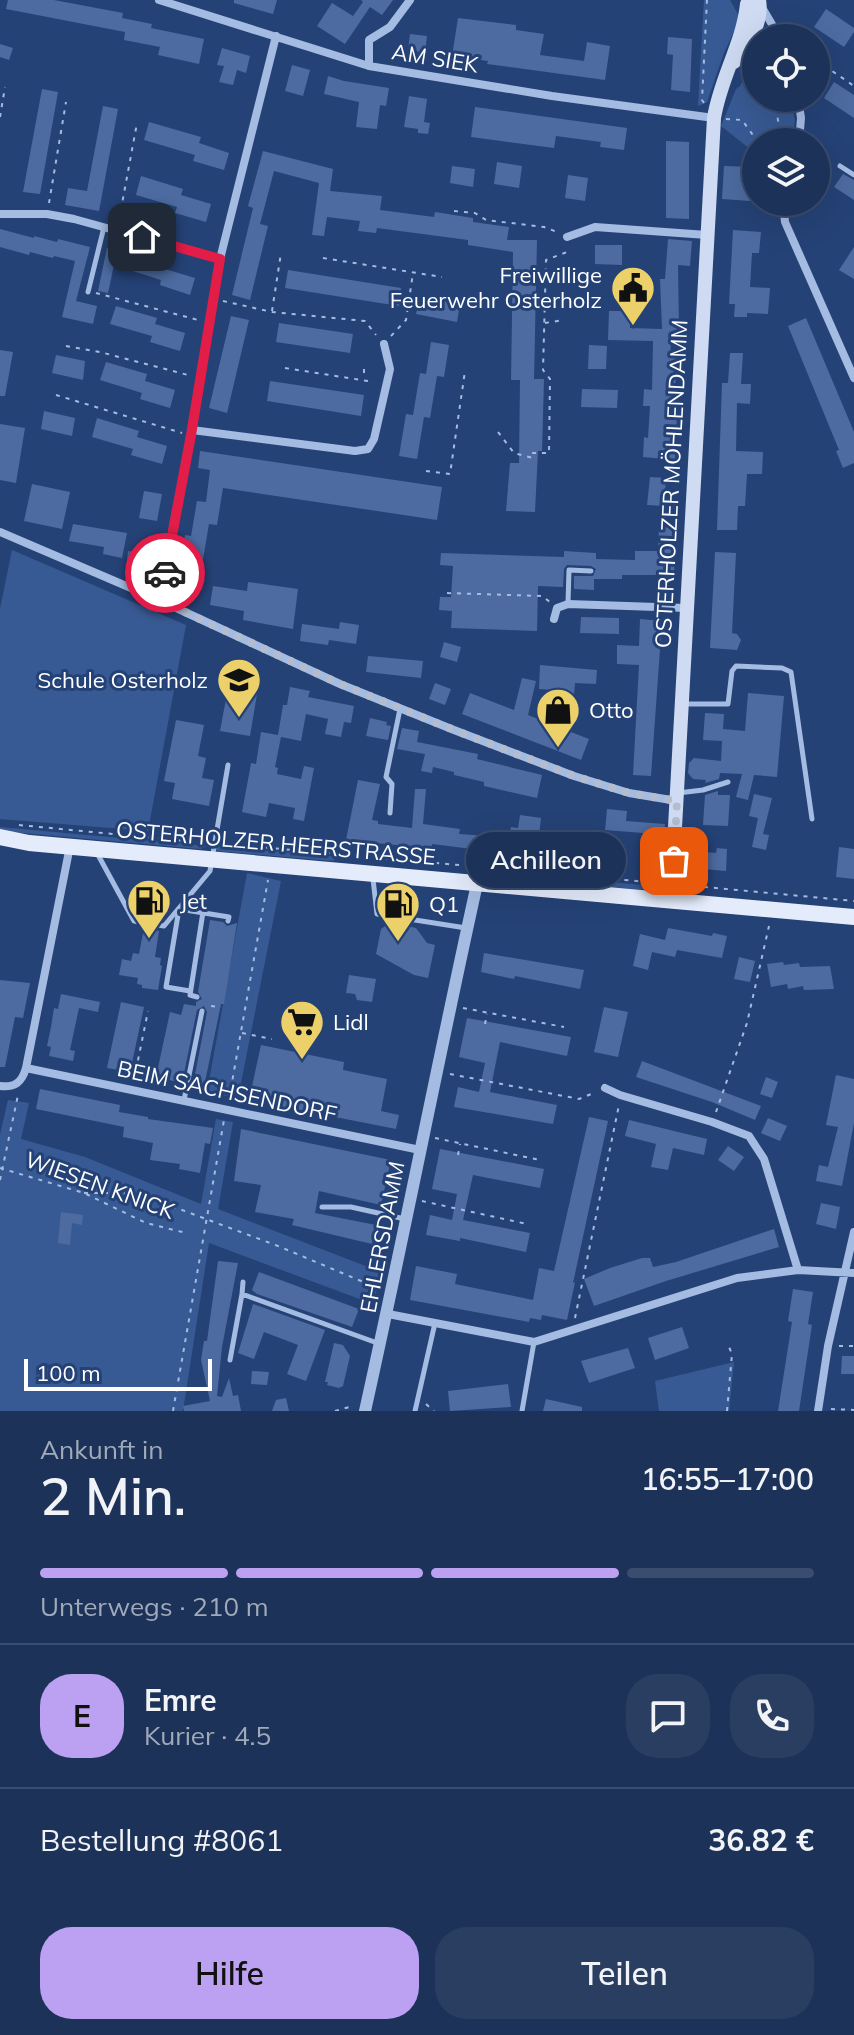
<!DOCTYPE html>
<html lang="de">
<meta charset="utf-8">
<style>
body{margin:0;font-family:Mulish,sans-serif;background:#293e61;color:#f1f3f6;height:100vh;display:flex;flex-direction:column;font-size:30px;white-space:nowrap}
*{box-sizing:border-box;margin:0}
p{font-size:26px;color:#a0aaba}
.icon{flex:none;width:44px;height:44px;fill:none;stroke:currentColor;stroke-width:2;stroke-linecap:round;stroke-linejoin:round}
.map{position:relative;height:1411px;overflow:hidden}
.sheet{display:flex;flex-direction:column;background:#1c3258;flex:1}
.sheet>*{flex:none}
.fabs{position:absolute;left:742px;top:24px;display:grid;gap:16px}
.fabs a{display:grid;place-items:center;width:88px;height:88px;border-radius:50%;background:#1c3258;box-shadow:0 8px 32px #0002,0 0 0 2px #3a4d6e;font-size:40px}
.scale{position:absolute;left:24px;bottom:20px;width:188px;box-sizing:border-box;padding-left:8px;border:4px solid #fff;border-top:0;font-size:22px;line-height:28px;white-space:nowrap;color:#fff;-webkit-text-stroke:6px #254276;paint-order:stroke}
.pin{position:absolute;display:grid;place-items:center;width:68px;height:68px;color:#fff;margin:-34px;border-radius:16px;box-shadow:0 4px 12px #0006}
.courier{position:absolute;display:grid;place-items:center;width:80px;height:80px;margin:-40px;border:6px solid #e11d48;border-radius:50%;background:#fff;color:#222;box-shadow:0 2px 10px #0007}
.bubble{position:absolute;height:56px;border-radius:28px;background:#1c3258;box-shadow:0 8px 32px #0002,0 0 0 2px #3a4d6e;font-size:26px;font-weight:600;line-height:56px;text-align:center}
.head em{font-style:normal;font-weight:600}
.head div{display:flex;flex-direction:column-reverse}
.head{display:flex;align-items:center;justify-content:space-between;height:136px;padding:0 40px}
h1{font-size:52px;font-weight:600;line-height:60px}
.bar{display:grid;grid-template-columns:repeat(4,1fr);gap:12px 8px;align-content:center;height:96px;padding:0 40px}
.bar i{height:10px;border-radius:6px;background:#3a4d6e}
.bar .on{background:#bca0f2}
.bar p{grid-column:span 4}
.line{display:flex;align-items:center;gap:20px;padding:0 40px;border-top:2px solid #3a4d6e}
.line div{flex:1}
.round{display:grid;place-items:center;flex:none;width:84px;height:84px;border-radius:32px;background:#293e61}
.button{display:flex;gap:16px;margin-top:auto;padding:16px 40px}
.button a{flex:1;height:92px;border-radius:32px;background:#bca0f2;color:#111;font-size:32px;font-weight:600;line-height:92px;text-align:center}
.button a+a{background:#293e61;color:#f1f3f6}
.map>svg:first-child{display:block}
.green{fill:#385a94}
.building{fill:#4d6ba0}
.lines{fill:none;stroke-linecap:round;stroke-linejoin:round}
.path{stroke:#a5bce2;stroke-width:2;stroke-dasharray:4 6;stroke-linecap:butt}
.service{stroke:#a5bce2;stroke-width:5}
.minor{stroke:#a5bce2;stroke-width:8}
.tertiary{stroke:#a5bce2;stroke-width:12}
.secondary{stroke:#cedbf3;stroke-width:14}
.primary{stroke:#e4ecfc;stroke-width:16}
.done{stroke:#b3bdcf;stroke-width:8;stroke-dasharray:0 14.4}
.route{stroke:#e11d48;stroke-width:10}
.labels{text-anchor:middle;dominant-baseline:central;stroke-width:6;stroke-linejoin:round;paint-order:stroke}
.street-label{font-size:22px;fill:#fff;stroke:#254276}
.poi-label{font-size:22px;fill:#fff;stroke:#254276;text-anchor:start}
</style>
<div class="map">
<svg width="854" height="1411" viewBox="0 0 854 1411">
<rect width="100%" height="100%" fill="#254276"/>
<!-- green -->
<path class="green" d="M704 0H730L740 18 724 53 707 102 698 106Z
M756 56V98H790L795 120 792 142H756V163L750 149 721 126 736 89 740 86Z
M12 550 186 625 148 831 0 819V609Z
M0 827 207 846 201 849 0 831Z
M216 846 339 857 332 861 217 851Z
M247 873 281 881 238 1098 207 1092Z
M521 874 655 886 654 891 513 878Z
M8 1100 29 1103 21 1139 85 1157 201 1204 216 1119 233 1122 218 1209 381 1272 373 1304 209 1243 183 1411H0V1135Z
M734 1362 729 1411H659L655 1381Z"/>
<!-- building -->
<path class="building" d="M8 0H54L123 13 122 18 152 24 151 28 204 39 199 64 158 55 160 47 124 40 125 32 6 9Z
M234 0H277L273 14 234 3Z
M361 0H393L382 15 370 7 345 44 317 26 332 3 353 16 363 2Z
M826 9 854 28V32L844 47 814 27Z
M458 18 516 25V30L544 34 540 55 584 61 587 42 610 46 605 80 487 64 488 61 452 56Z
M410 34 427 36 425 53 408 50Z
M668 37 692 39 690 92 671 90 673 55 667 54Z
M0 44 13 48 9 60 0 57Z
M222 48 250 56 246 73 237 70 233 85 219 82 224 66 217 65Z
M292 65 310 70 303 96 285 91Z
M328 76 344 81 389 88 386 106 380 105 377 129 356 127 359 102 324 94Z
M834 82 854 95V118L824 98Z
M42 89 58 92 40 194 23 192Z
M409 96 427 99 424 122 430 123 428 134 418 133V129L404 127Z
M103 106 118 109 99 211 65 205 68 188 87 191Z
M475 107 627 128 624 150 600 147 601 142 556 136 554 148 471 137Z
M149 122 201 137 199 143 229 153 224 170 193 161 195 155 144 140Z
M666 141 689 142V219L666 218Z
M263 151 333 169 330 191 382 196 380 210 434 217 435 212 473 218V222L509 227 507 240H537L534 379H544L542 451H538L535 512 506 511 510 463H519L520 380H511L513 252 468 245V240L377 228 376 233 358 231 360 221 327 217 324 236 312 235 319 183 274 171 260 224 268 226 250 300 232 295 253 208 248 206Z
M497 162 522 166 519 188 494 184Z
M452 166 475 169 473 187 450 183Z
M724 166 752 167 750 201 722 199Z
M843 174 854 180V200L834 187Z
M568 175 588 178 585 201 565 198Z
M141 176 183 189 181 195 211 204 206 222 175 213 177 207 136 195Z
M0 229 34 238V236L57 242 58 239 90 247 76 301 97 306 93 324 62 317 75 261 54 256 53 258 30 252 29 255 0 247Z
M733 230 761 232 759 253H752L750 287 770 288 768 314 747 313V317H734L735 304H729Z
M668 239 692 241 690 266 678 265 679 331H672L670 356 677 357 675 391 678 392 675 460 643 457 644 437 648 438 650 406H643L644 389 652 390 653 341 608 340 609 311H630V328L662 329 660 279H665Z
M595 245H622V265L595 264Z
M854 247V279L839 270Z
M107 248 125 250 167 263 165 269 195 278 190 295 160 285 161 280 114 265 108 293 98 291Z
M288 270 401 288 399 306 285 288Z
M420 297 460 304 457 322 416 314Z
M116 306 157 318 155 324 185 333 180 351 150 342 152 336 110 324Z
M231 316 249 320 227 413 209 408Z
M806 318 854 432V463L843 468 836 451 839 450 788 326Z
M279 323 353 334 350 353 276 342Z
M431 342 449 345 444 377 437 376 430 418 424 417 417 459 399 456 406 414 413 415 420 373 426 374Z
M589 345 607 346 606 369H588Z
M0 350 13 352 5 396H0Z
M730 353H743L741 384H751L750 404 737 403 736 451 763 452 762 474H747L745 506H738L737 530H717L722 383H728Z
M56 355 85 361 83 380 52 373Z
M106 362 147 374 145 381 175 390 170 408 140 399 142 393 100 380Z
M270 381 364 395 361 416 267 401Z
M582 389 618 390 617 408 581 407Z
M44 411 75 418 72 436 41 429Z
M97 418 139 431 137 437 167 446 162 464 131 455 133 449 92 437Z
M0 424 25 428 16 483 0 480Z
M200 451 442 487 437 520 223 488 217 525 209 524 198 589 177 586 185 535 191 536 197 501 206 502 210 470 198 468Z
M650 477 666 478 664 506 647 505Z
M32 484 70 492 62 529 24 521Z
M144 491 162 494 157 521 139 518Z
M73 524 127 533 122 558 103 554 104 547 69 541Z
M659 527 676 528 674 575H622V579H594V590L574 589V576H593L596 569 591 566 567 565 564 569 563 587 538 586 537 631 451 628 452 611 439 610 440 597H451L453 566 440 565 441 553 564 557V551L596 553V559L635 560V551H658Z
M128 551 149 555 146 572 126 569Z
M715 552 736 553 732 633 737 634 741 640 737 650 710 648Z
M248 582 298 589 293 629 243 620 244 611 210 605 213 586 247 591Z
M581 617 619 618V634L580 633Z
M640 619 662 621 651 776 633 775 639 665 617 664V645L639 646Z
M340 622 359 625 356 644 329 640 328 645 300 641 302 624 339 629Z
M444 642 461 647 457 662 440 657Z
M368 656 423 661 421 678 366 672Z
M540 665 597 670 596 684 575 683 571 732 589 739 581 760 462 714 470 693 514 710 522 678 536 681 528 715 551 724 554 690 539 689Z
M235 670 257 674 255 688H258L250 736 220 731 229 683H232Z
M435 683 451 689 445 705 429 699Z
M290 687 310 691 308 697 354 706 351 723 344 722 341 737 325 734 328 719 306 714 301 741 281 737 275 767 278 768 277 774 301 779 304 766 314 768 304 821 293 819 295 808 269 803 266 817 242 812 250 769 251 763 256 764 261 732 278 735 283 705H287Z
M748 693 784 696 777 777 754 775 748 800 736 797 742 774 720 773 719 779 705 783 706 780 693 779 688 773 689 763 694 758 721 761 722 741 703 740 705 713 724 714 723 729 745 731Z
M370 718 387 722 386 725 391 726 388 740 366 736Z
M176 720 204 725 198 756 206 758 202 778 214 780 209 806 172 799 175 783 164 781Z
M402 728 419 731 417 742 478 754 477 759 542 775 537 798 484 786V782L454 775V772L433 767 432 773 421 771 425 754 397 749Z
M358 780 380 784 372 820 378 821V824L412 828 415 789H426L423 824 460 829 459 834 489 836 488 851 432 844V847L396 845 346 840Z
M718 791V795H730L728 826 703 825 705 795Z
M754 794 772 798 763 834 769 835 766 850 752 847 758 818 749 816Z
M607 809 627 811 626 821 665 824 661 870 640 868 643 833 605 830Z
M520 815 541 818 539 836 573 841 570 860 544 856 545 847 509 842 511 827 518 828Z
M839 847 854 849V879L836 877Z
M717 848 727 849 726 871 692 868 693 851 716 853Z
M210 920 223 922 227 926 237 923 224 1004H221L204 1087 193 1085 207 1012 204 1006 197 1010 182 1083 156 1077 170 1012 181 1015 184 1004 196 1006V1002L202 999 198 992Z
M391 922 416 928 427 943 435 945 428 978 414 975 376 954 381 929Z
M144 928 159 931 155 957 161 958 160 965 162 966 158 990 142 988V985L137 984 138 978 119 975 122 959 131 961 133 953 139 954Z
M668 928 712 936 713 933 727 936 722 958 677 950 675 957 652 952 648 970 633 966 640 934 665 940Z
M484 953 584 970 580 989 515 976 514 979 481 972Z
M739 957 755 961 750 982 734 979Z
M783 962 784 965 799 963 800 967 830 966 834 989 804 990 803 986 788 989 787 984 771 987 767 964Z
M349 975 376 979 372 1002 357 1000 355 994 346 993Z
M0 980 30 983 23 1018 15 1017 5 1067H0Z
M61 994 100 1002 98 1012 79 1008 70 1050 75 1051 73 1061 49 1056 51 1047 47 1046 51 1027 54 1008 58 1009Z
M121 1002 144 1007 130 1072 107 1068Z
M604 1007 628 1012 618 1057 594 1052Z
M467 1018 571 1037 567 1056 500 1042 490 1092 557 1105 553 1124 454 1107 458 1087 479 1092 485 1063 459 1057Z
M261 1045 344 1062 343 1070 387 1079 381 1111 399 1115 396 1129 249 1100Z
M642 1061 761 1106 755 1120 712 1102 636 1077Z
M836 1075 854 1079V1123L842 1186 816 1181 819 1165 828 1167 838 1127 826 1125Z
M766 1077 778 1082 772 1098 760 1094Z
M40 1089 120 1105 119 1112 148 1117V1119L213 1128 210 1144 205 1143 200 1173 179 1169 180 1164 150 1160 153 1143 123 1137 124 1127 36 1109Z
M589 1117 608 1121 573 1283 575 1282 567 1320 542 1315 541 1320 530 1318 529 1322 410 1300 416 1266 457 1274 455 1284 533 1300 539 1268 554 1271Z
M768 1118 787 1126 780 1141 761 1133Z
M629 1120 707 1139 704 1155 673 1148 668 1170 651 1167 656 1144 625 1136Z
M241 1129 391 1160 381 1205 319 1191 315 1213 376 1225 372 1244 292 1225 294 1219 255 1212 261 1185 234 1181Z
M728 1146 744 1157 734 1171 718 1160Z
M440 1149 544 1169 540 1188 473 1175 463 1220 530 1233 526 1252 460 1238V1241L426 1235 430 1215 452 1220 457 1194 432 1189Z
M821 1203 840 1207 836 1229 816 1224Z
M61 1212 83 1215 82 1225 72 1223 70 1245 58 1243Z
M774 1229 779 1247 666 1281 594 1306 584 1279 610 1268 642 1258H650L653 1267 676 1262Z
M218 1261 238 1263 222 1347 217 1396 222 1397 229 1378 233 1396 238 1395 241 1411H184L183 1406 210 1401 201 1360 204 1341H207Z
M259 1272 359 1309 352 1327 257 1294 252 1290Z
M793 1289 813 1292 808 1324 812 1325 799 1411H778L792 1322 788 1321Z
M253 1304 325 1330 306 1381 287 1374 298 1345 264 1332 254 1359 238 1353Z
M682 1327 689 1348 655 1360 648 1338Z
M334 1343 343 1345 350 1356 343 1386 339 1388 327 1385 328 1382H325Z
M628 1348 635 1368 589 1383 581 1361Z
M842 1356H854V1374H841Z
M252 1371 269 1372 267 1385 251 1384Z
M508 1384 511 1407 450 1411 448 1391Z
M286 1398 289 1411H272L276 1400Z
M546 1399 582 1407V1411H543Z"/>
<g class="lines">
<!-- path -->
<path class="path" d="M816 60 854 86
M774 98 782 142
M704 103 702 100 707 0
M0 117 5 87
M726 119 742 120 758 142
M49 203 66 102
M454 211 475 213 486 220 544 227 557 232
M119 220 137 123
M323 258 442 277
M96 293 198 320
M223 301 272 312 365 321 376 335
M272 311 281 253
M545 323 564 320
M391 336 406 320 413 273
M66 346 100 352 188 375
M285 368 374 382
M364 369V379
M56 395 182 433
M498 432 514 453 533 458V453H549L550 379 543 370 546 260 567 252
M426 471 450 474 465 371
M447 593 542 596 550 602
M19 825 207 843
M226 844 658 883
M684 885 854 901
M211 1006 221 1007
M463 1008 564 1027
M485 1024 487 1014
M242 1033 272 1039
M450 1074 579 1099 596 1092
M134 1080 148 1011
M229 1099 268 880
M716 1112 747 1023 769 926
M435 1138 540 1160
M458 1155 460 1144
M0 1168 84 1193 146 1223 186 1233
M0 1180 18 1095
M84 1193H123L150 1198 278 1246 380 1289
M422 1201 527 1224
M575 1318 619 1105
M839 1346H854
M426 1404 434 1411
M831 1409 854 1410
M173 1411 224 1120
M335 1411 353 1406
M727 1411 732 1354 729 1347"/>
<!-- service -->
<path class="service" d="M840 166 854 175
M88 292 104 227
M568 603 569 570 591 571
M685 704H728L732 671 736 666 782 668 791 672 812 819
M678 793 703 790 728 782
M390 813 392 784 386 777 400 709
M97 853 134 921 164 926 210 871 228 765
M373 879 377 914 466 928
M190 991 166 987 179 909 229 917 228 921
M197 997 190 995 203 912
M184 1100 202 1011
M322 1207H351L405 1219
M242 1294 243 1282
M230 1360 242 1294 380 1344
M415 1411 435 1323
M522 1411 534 1342"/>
<!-- minor -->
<path class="minor" d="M159 0 369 66 552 96 714 118
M760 4 780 38
M369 66V40L390 27 410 0
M798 98 801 118 799 142
M783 202 785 222 854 378
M0 214H47L74 219 220 259
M567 237 595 227 707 235
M192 430 355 451 368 449 374 439 390 369 384 344
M0 532 159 600 340 684 454 730 574 776 629 793 677 801
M159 600 191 435 220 259 276 36
M554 619 557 608 568 604 686 608
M26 1068 420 1150
M0 1086C15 1088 22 1082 26 1068L70 846
M605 1088 620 1095 712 1122 749 1136 764 1159 798 1270
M388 1314 534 1342 737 1278 798 1270 854 1273
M818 1411 828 1346 854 1232"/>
<!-- tertiary -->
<path class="tertiary" d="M365 1411C404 1236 438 1060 477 884"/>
<!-- secondary -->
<path class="secondary" d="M734 62C748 45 763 23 759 0
M671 900 714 118C720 79 743 43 747 4"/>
<!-- primary -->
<path class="primary" d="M0 837 29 843 854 917"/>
</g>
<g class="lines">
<!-- done -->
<path class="done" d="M165 573 159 600 340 684 454 730 574 776 629 793 677 801 674 861"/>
<!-- route -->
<path class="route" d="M142 237 220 259 191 435 165 573"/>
</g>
<!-- icons -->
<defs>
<g id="civic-pin" transform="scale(2.3)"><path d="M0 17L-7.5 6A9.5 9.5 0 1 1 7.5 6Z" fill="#ecd16a" stroke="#254276"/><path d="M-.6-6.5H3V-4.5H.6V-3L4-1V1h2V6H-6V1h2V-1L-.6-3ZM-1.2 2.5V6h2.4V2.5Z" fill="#111"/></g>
<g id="school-pin" transform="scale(2.3)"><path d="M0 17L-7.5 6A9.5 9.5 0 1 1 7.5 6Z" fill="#ecd16a" stroke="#254276"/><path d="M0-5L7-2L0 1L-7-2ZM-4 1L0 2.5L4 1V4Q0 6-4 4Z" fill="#111"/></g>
<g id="shop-pin" transform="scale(2.3)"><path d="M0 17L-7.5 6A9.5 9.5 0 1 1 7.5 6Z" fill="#ecd16a" stroke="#254276"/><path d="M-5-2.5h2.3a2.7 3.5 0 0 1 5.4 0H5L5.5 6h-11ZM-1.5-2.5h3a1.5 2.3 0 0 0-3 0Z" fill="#111"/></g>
<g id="fuel-pin" transform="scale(2.3)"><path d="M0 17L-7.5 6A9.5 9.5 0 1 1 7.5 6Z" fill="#ecd16a" stroke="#254276"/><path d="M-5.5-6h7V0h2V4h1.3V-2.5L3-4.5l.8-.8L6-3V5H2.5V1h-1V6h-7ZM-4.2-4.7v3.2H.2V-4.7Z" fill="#111"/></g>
<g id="supermarket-pin" transform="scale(2.3)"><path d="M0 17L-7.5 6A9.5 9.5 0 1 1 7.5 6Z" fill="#ecd16a" stroke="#254276"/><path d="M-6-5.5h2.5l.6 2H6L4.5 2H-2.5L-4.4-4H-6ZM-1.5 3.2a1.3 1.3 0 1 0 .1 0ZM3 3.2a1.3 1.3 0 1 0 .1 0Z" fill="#111"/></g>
</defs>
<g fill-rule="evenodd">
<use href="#civic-pin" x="633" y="288"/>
<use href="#school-pin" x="239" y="680"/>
<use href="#shop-pin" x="558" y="710"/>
<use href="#fuel-pin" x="149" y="901"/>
<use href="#fuel-pin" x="398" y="904"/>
<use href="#supermarket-pin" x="302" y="1022"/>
</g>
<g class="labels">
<!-- street labels -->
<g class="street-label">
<text transform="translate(435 58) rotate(9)">AM SIEK</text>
<text transform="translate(671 484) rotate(-87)">OSTERHOLZER MÖHLENDAMM</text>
<text transform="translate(276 843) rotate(5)">OSTERHOLZER HEERSTRASSE</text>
<text transform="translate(227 1091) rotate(12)">BEIM SACHSENDORF</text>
<text transform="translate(100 1185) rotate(20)">WIESEN KNICK</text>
<text transform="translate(382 1237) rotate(-79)">EHLERSDAMM</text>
</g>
<!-- poi labels -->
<g class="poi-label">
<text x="602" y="275" text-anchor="end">Freiwillige<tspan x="602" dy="25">Feuerwehr Osterholz</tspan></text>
<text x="208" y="680" text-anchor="end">Schule Osterholz</text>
<text x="589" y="710">Otto</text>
<text x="180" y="901">Jet</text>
<text x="429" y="904">Q1</text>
<text x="333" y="1022">Lidl</text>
</g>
</g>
</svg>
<div class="fabs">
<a><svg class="icon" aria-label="locate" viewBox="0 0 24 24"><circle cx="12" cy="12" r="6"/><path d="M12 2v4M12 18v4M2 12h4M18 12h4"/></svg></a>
<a><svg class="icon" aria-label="layers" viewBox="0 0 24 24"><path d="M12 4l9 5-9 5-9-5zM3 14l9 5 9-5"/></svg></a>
</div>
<div class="scale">100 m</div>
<div class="pin" style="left:674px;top:861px;background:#ea580c"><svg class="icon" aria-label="bag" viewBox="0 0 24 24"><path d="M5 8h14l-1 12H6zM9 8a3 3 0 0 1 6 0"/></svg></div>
<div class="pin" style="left:142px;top:237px;background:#1f2937"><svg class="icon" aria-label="home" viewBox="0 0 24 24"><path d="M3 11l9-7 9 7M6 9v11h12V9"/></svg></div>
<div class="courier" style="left:165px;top:573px"><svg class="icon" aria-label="car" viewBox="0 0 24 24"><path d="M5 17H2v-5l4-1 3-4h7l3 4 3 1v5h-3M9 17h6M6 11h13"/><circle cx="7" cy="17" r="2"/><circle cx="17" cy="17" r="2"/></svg></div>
<div class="bubble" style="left:466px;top:832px;width:160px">Achilleon</div>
</div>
<section class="sheet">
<div class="head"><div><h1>2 Min.</h1><p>Ankunft in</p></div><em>16:55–17:00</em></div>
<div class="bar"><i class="on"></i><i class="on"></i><i class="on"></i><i></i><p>Unterwegs · 210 m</p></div>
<div class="line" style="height:144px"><b class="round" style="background:#bca0f2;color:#111">E</b><div><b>Emre</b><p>Kurier · 4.5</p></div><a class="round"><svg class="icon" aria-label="chat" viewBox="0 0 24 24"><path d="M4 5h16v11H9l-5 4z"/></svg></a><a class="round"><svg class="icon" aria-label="phone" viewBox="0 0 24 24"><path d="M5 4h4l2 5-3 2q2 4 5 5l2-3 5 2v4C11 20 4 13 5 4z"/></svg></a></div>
<div class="line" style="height:104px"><div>Bestellung #8061</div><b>36.82 €</b></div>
<div class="button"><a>Hilfe</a><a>Teilen</a></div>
</section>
